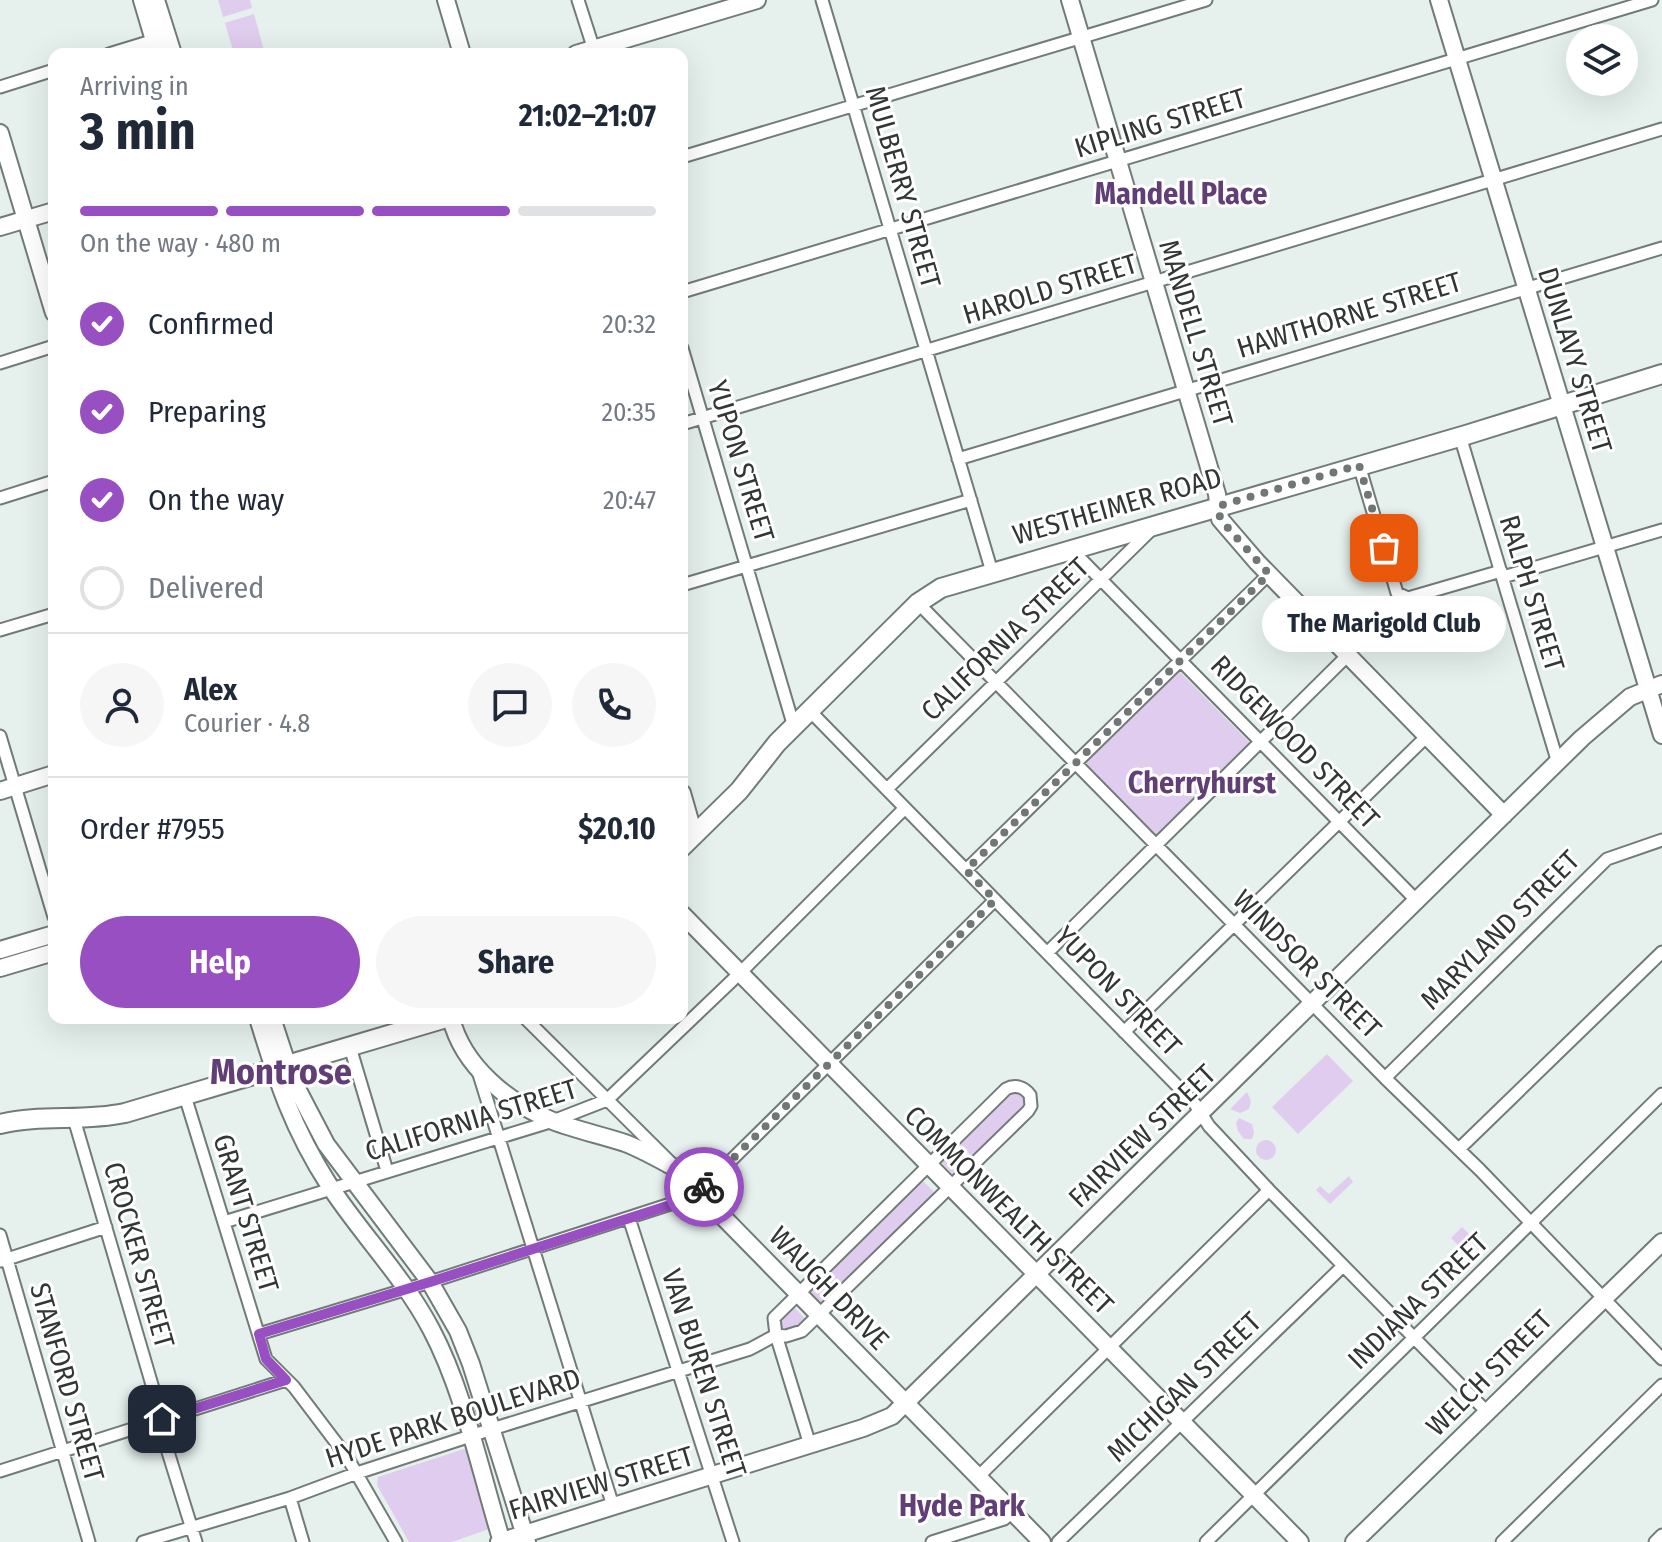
<!DOCTYPE html>
<meta charset="utf-8">
<style>
body{margin:0;font-family:"Fira Sans Condensed",sans-serif;background:#f6f6f7;color:#1f2937;height:100vh;display:flex;flex-direction:column;font-size:30px;white-space:nowrap}
*{box-sizing:border-box;margin:0}
p{font-size:26px;color:#747a83}
.icon{flex:none;width:44px;height:44px;fill:none;stroke:currentColor;stroke-width:2;stroke-linecap:round;stroke-linejoin:round}
.map{position:relative;flex:1;overflow:hidden}
.sheet{position:absolute;left:48px;top:48px;width:640px;height:976px;display:flex;flex-direction:column;background:#fff;border-radius:16px;box-shadow:0 8px 32px #0002}
.sheet>*{flex:none}
.buttons{position:absolute;left:1566px;top:24px;display:grid;gap:16px}
.buttons a{display:grid;place-items:center;width:72px;height:72px;border-radius:50%;background:#fff;box-shadow:0 8px 32px #0002;font-size:40px}
.pin{position:absolute;display:grid;place-items:center;width:68px;height:68px;color:#fff;margin:-34px;border-radius:16px;box-shadow:0 4px 12px #0006}
.courier{position:absolute;display:grid;place-items:center;width:80px;height:80px;margin:-40px;border:6px solid #984fc2;border-radius:50%;background:#fff;color:#222;box-shadow:0 2px 10px #0007}
.bubble{position:absolute;height:56px;border-radius:28px;background:#fff;box-shadow:0 8px 32px #0002;font-size:26px;font-weight:700;line-height:56px;text-align:center}
.overview em{font-style:normal;font-weight:700}
.overview div{display:flex;flex-direction:column-reverse}
.overview{display:flex;align-items:center;justify-content:space-between;height:136px;padding:0 32px}
h1{font-size:52px;font-weight:700;line-height:60px}
.bar{display:grid;grid-template-columns:repeat(4,1fr);gap:12px 8px;align-content:center;height:96px;padding:0 32px}
.bar i{height:10px;border-radius:6px;background:#e0e1e3}
.bar .active{background:#984fc2}
.bar p{grid-column:span 4}
.line{display:flex;align-items:center;gap:20px;padding:0 32px;border-top:2px solid #e0e1e3}
.line div{flex:1}
.round{display:grid;place-items:center;flex:none;width:84px;height:84px;border-radius:42px;background:#f6f6f7}
ol{padding:0 32px;list-style:none}
li{display:flex;align-items:center;gap:24px;height:88px}
li p{margin-inline-start:auto}
li .icon{padding:8px;border-radius:50%;background:#984fc2;color:#fff;stroke-width:4}
li:last-child{color:#747a83}
li i{width:44px;height:44px;border:4px solid #e0e1e3;border-radius:50%}
.primary-button{display:flex;gap:16px;margin-top:auto;padding:16px 32px}
.primary-button a{flex:1;height:92px;border-radius:48px;background:#984fc2;color:#fff;font-size:32px;font-weight:700;line-height:92px;text-align:center}
.primary-button a+a{background:#f6f6f7;color:#1f2937}
.map>svg:first-child{display:block}
.green{fill:#e0ccee}
.lines{fill:none;stroke-linecap:round;stroke-linejoin:round}
.street-casing{stroke:#717b77;stroke-width:15}
.secondary-casing{stroke:#717b77;stroke-width:20}
.primary-casing{stroke:#717b77;stroke-width:22}
.street{stroke:#fff;stroke-width:11}
.secondary{stroke:#fff;stroke-width:16}
.primary{stroke:#fff;stroke-width:18}
.done{stroke:#717775;stroke-width:8;stroke-dasharray:0 14.4}
.route{stroke:#984fc2;stroke-width:10}
.labels{text-anchor:middle;dominant-baseline:central;stroke-width:6;stroke-linejoin:round;paint-order:stroke}
.street-label{font-size:28px;fill:#323635;stroke:#fff}
.neighbourhood-label{font-size:30px;font-weight:bold;fill:#623e77;stroke:#fff}
.district-label{font-size:36px;font-weight:bold;fill:#623e77;stroke:#fff}
</style>
<div class="map">
<svg width="1662" height="1542" viewBox="0 0 1662 1542">
<rect width="100%" height="100%" fill="#e6f1ed"/>
<!-- green -->
<path class="green" d="M218 0H250L252 8 223 17Z
M254 14 265 54H234L225 23Z
M1179 671 1251 744 1157 836 1085 763Z
M1327 1054 1353 1081 1298 1134 1272 1107Z
M1014 1091H1020L1027 1100 1025 1107 973 1158 959 1143Z
M1247 1092 1251 1101 1249 1109 1240 1113 1230 1109Z
M1239 1118 1252 1124 1254 1133 1252 1139H1244L1238 1131 1236 1123Z
M1256 1150a10 10 0 1 1 20 0a10 10 0 1 1-20 0Z
M954 1148 968 1162 955 1176 941 1162Z
M1349 1176 1353 1182 1330 1204 1316 1190 1320 1186 1329 1194Z
M922 1180 936 1194 822 1306 808 1291Z
M1462 1227 1473 1238 1462 1249 1451 1238Z
M793 1306 807 1321 799 1328 785 1333 780 1329 778 1321Z
M464 1449H469L492 1528 452 1542H409L377 1485 378 1477Z"/>
<g class="lines">
<!-- street casing -->
<g class="street-casing">
<path id="street" d="M578 0 595 53
M822 0 992 572
M109 54 158 39
M0 87 54 70
M682 157 1206 0
M682 292 1652 0
M682 348 794 727
M0 363 54 346
M682 424 1662 129
M1460 436 1558 763
M958 459 1662 248
M1359 465 1397 593 1408 598 1501 571
M0 498 54 481
M1071 549 1418 902
M1503 577 1662 530
M682 585 971 500
M918 603 1385 1078 1480 1170 1662 1359
M0 630 54 614
M810 711 1195 1104 1209 1126 1269 1190 1486 1411
M0 736 54 917
M887 789 1152 529
M966 870 1269 574
M1047 953 1348 655
M525 1018 669 1161
M1124 1032 1427 736
M350 1047 387 1171
M478 1071 613 1506
M1385 1078 1607 859 1662 840
M185 1096 266 1359 294 1387 347 1457 396 1542
M74 1119 162 1419 164 1439 196 1542
M1459 1149 1662 952
M629 1218 733 1542
M224 1222 553 1121 607 1100 740 973 905 808
M0 1235 89 1542
M1 1261 106 1227
M259 1334 430 1282 689 1198 699 1192 995 900
M0 1471 286 1380
M978 1477 1269 1190
M290 1498 303 1542
M143 1542 290 1498 357 1473 492 1429 750 1349 776 1335 786 1336 802 1331 1028 1111 1031 1106 1030 1095C1024 1087 1015 1084 1006 1089L774 1318 776 1335 810 1445
M932 1542 1004 1519 1012 1512
M1058 1542 1343 1266
M1206 1542 1662 1094
M1502 1542 1662 1385
M1655 1542 1662 1535"/>
</g>
<!-- secondary casing -->
<g class="secondary-casing">
<path id="secondary" d="M142 0 158 54
M156 0 173 54
M446 0 462 54
M1070 0 1217 494 1220 519 1257 562 1504 815
M1439 0 1662 735
M576 54 757 0
M0 133 54 313
M0 227 54 211
M0 791 54 774
M682 793 694 835
M682 914 1300 1542
M0 950 54 934
M0 968 54 952
M258 1018C277 1081 293 1129 329 1185 361 1234 403 1276 431 1329 464 1391 481 1474 502 1542
M272 1018 292 1079 326 1144 430 1282 458 1331 471 1364 527 1542
M451 1018C463 1067 509 1103 553 1121 576 1130 601 1135 625 1143 643 1150 659 1159 675 1168L1042 1542
M499 1542 863 1428 892 1416 1582 738 1630 697 1662 684
M1354 1542 1662 1242"/>
</g>
<!-- primary casing -->
<g class="primary-casing">
<path id="primary" d="M682 847 739 791 777 743 918 603 941 588 1466 435 1662 374
M0 1124C41 1114 83 1122 125 1113L446 1018"/>
</g>
<!-- street -->
<use href="#street" class="street"/>
<!-- secondary -->
<use href="#secondary" class="secondary"/>
<!-- primary -->
<use href="#primary" class="primary"/>
</g>
<g class="lines">
<!-- done -->
<path class="done" d="M704 1187 995 900 966 870 1269 574 1220 519 1219 506 1359 465 1384 548"/>
<!-- route -->
<path class="route" d="M162 1419 286 1380 266 1359 259 1334 430 1282 686 1200 704 1187"/>
</g>
<g class="labels">
<!-- street labels -->
<g class="street-label">
<text transform="translate(1160 123) rotate(-17)">KIPLING STREET</text>
<text transform="translate(903 187) rotate(74)">MULBERRY STREET</text>
<text transform="translate(1050 289) rotate(-17)">HAROLD STREET</text>
<text transform="translate(1349 315) rotate(-17)">HAWTHORNE STREET</text>
<text transform="translate(1196 333) rotate(73)">MANDELL STREET</text>
<text transform="translate(1575 360) rotate(73)">DUNLAVY STREET</text>
<text transform="translate(741 461) rotate(73)">YUPON STREET</text>
<text transform="translate(1117 506) rotate(-16)">WESTHEIMER ROAD</text>
<text transform="translate(1532 593) rotate(73)">RALPH STREET</text>
<text transform="translate(1005 639) rotate(-44)">CALIFORNIA STREET</text>
<text transform="translate(1295 742) rotate(46)">RIDGEWOOD STREET</text>
<text transform="translate(1500 930) rotate(-45)">MARYLAND STREET</text>
<text transform="translate(1307 964) rotate(45)">WINDSOR STREET</text>
<text transform="translate(1118 991) rotate(46)">YUPON STREET</text>
<text transform="translate(471 1120) rotate(-17)">CALIFORNIA STREET</text>
<text transform="translate(1142 1136) rotate(-44)">FAIRVIEW STREET</text>
<text transform="translate(1009 1210) rotate(45)">COMMONWEALTH STREET</text>
<text transform="translate(246 1213) rotate(73)">GRANT STREET</text>
<text transform="translate(139 1255) rotate(74)">CROCKER STREET</text>
<text transform="translate(829 1288) rotate(46)">WAUGH DRIVE</text>
<text transform="translate(1418 1301) rotate(-44)">INDIANA STREET</text>
<text transform="translate(704 1373) rotate(72)">VAN BUREN STREET</text>
<text transform="translate(1489 1373) rotate(-45)">WELCH STREET</text>
<text transform="translate(67 1382) rotate(74)">STANFORD STREET</text>
<text transform="translate(1184 1387) rotate(-44)">MICHIGAN STREET</text>
<text transform="translate(453 1418) rotate(-18)">HYDE PARK BOULEVARD</text>
<text transform="translate(601 1483) rotate(-17)">FAIRVIEW STREET</text>
</g>
<!-- neighbourhood labels -->
<g class="neighbourhood-label">
<text x="1181" y="194">Mandell Place</text>
<text x="1202" y="783">Cherryhurst</text>
<text x="962" y="1506">Hyde Park</text>
</g>
<!-- district labels -->
<g class="district-label">
<text x="281" y="1072">Montrose</text>
</g>
</g>
</svg>
<div class="buttons">
<a><svg class="icon" aria-label="layers" viewBox="0 0 24 24"><path d="M12 4l9 5-9 5-9-5zM3 14l9 5 9-5"/></svg></a>
</div>
<div class="pin" style="left:1384px;top:548px;background:#ea580c"><svg class="icon" aria-label="bag" viewBox="0 0 24 24"><path d="M5 8h14l-1 12H6zM9 8a3 3 0 0 1 6 0"/></svg></div>
<div class="pin" style="left:162px;top:1419px;background:#1f2937"><svg class="icon" aria-label="home" viewBox="0 0 24 24"><path d="M3 11l9-7 9 7M6 9v11h12V9"/></svg></div>
<div class="courier" style="left:704px;top:1187px"><svg class="icon" aria-label="bike" viewBox="0 0 24 24"><circle cx="6" cy="16" r="4"/><circle cx="18" cy="16" r="4"/><path d="M6 16l4-8h5l3 8M10 8l3 8H6M13 5h3"/></svg></div>
<div class="bubble" style="left:1262px;top:596px;width:244px">The Marigold Club</div>
<section class="sheet">
<div class="overview"><div><h1>3 min</h1><p>Arriving in</p></div><em>21:02–21:07</em></div>
<div class="bar"><i class="active"></i><i class="active"></i><i class="active"></i><i></i><p>On the way · 480 m</p></div>
<ol>
<li><svg class="icon" aria-label="check" viewBox="0 0 24 24"><path d="M5 12l5 5 9-10"/></svg>Confirmed<p>20:32</p></li>
<li><svg class="icon" aria-label="check" viewBox="0 0 24 24"><path d="M5 12l5 5 9-10"/></svg>Preparing<p>20:35</p></li>
<li><svg class="icon" aria-label="check" viewBox="0 0 24 24"><path d="M5 12l5 5 9-10"/></svg>On the way<p>20:47</p></li>
<li><i></i>Delivered</li>
</ol>
<div class="line" style="height:144px"><a class="round"><svg class="icon" aria-label="person" viewBox="0 0 24 24"><circle cx="12" cy="8" r="4"/><path d="M4 21q1-7 8-7t8 7"/></svg></a><div><b>Alex</b><p>Courier · 4.8</p></div><a class="round"><svg class="icon" aria-label="chat" viewBox="0 0 24 24"><path d="M4 5h16v11H9l-5 4z"/></svg></a><a class="round"><svg class="icon" aria-label="phone" viewBox="0 0 24 24"><path d="M5 4h4l2 5-3 2q2 4 5 5l2-3 5 2v4C11 20 4 13 5 4z"/></svg></a></div>
<div class="line" style="height:104px"><div>Order #7955</div><b>$20.10</b></div>
<div class="primary-button"><a>Help</a><a>Share</a></div>
</section>
</div>
